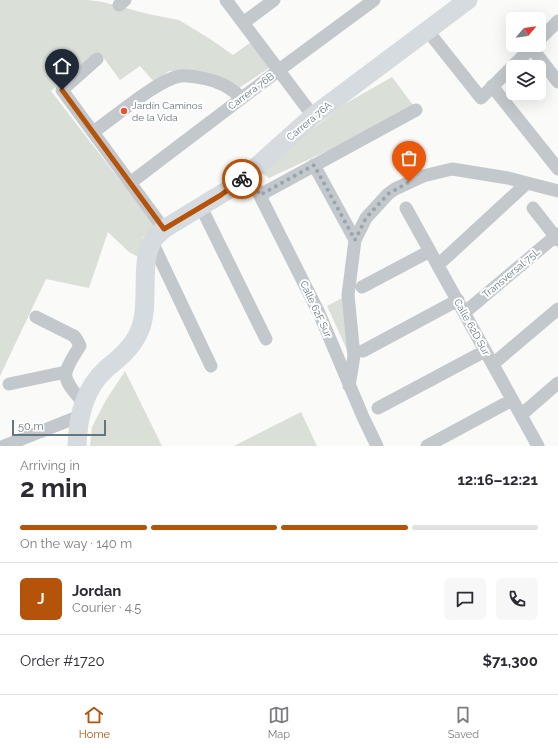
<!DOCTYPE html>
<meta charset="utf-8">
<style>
body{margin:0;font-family:Raleway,sans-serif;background:#f7f7f7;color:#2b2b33;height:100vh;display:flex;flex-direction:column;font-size:15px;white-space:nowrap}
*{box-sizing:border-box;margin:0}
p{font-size:13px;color:#7c7c81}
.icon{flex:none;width:22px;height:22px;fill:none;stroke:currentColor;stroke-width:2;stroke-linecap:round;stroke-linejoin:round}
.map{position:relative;height:446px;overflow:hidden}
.details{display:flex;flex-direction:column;background:#fff;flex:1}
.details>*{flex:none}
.needle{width:26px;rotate:61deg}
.buttons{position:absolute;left:506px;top:12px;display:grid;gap:8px}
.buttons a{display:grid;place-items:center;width:40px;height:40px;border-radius:6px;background:#fff;box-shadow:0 4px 16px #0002;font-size:20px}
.scale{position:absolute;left:12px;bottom:10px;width:94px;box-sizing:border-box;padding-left:4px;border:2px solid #657683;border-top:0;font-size:11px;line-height:14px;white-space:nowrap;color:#657683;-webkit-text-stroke:3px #fff;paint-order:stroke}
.pin{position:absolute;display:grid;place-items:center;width:34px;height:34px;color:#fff;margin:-41px -17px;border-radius:50% 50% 50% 0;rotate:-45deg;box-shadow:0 0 4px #0007}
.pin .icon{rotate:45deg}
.courier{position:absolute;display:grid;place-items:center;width:40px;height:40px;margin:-20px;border:3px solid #b45309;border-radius:50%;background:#fff;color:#222;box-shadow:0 1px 5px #0007}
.head em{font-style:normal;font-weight:700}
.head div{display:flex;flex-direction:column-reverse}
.head{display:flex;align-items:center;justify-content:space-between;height:68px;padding:0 20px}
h1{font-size:26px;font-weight:700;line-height:30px}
.bar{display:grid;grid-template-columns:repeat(4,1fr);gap:6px 4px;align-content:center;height:48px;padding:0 20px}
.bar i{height:5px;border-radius:3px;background:#e1e1e2}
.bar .selected{background:#b45309}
.bar p{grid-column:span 4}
.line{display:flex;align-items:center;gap:10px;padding:0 20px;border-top:1px solid #e1e1e2}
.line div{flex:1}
.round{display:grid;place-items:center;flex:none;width:42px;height:42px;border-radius:6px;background:#f7f7f7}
.tab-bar{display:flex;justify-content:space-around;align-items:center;height:56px;border-top:1px solid #e1e1e2;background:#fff;font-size:11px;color:#7c7c81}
.tab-bar a{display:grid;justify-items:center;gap:2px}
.tab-bar .selected{color:#b45309}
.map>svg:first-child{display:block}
.green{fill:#dadfd7}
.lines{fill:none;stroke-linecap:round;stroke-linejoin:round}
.street{stroke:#c3c8cc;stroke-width:13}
.secondary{stroke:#d6dbdf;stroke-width:19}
.done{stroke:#99a4ac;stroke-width:4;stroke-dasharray:0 7.2}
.route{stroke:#b45309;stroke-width:5}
.poi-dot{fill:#e4572e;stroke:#fff;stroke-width:1.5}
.labels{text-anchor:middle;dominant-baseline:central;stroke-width:4;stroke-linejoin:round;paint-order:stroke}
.street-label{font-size:10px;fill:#657683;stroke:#fff}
.poi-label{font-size:10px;fill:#657683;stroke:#fff;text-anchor:start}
</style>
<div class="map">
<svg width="558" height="446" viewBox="0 0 558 446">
<rect width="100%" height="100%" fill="#fafaf8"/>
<!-- green -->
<path class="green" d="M0 0H88L103 2 148 14 179 20 210 39 233 55 251 42 269 68 239 88 189 71H169L154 82 140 66 120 80 100 53 51 91 156 227 143 237 140 258 129 252 108 232 89 288 46 279 0 376Z
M392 77 413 105 355 138 269 178 263 174 264 168 343 105Z
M342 298 348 352 327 306Z
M125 371 162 446H90L92 427 106 400Z
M301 412 317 446H234Z"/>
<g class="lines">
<!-- street -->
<path class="street" d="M226 0 313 116
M119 5 125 0
M243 23 274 0
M427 30 481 98 534 45
M539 40 558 21
M531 47 558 82
M97 59 62 90 164 229
M492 86 558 169
M93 132C114 118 157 80 180 76 189 75 210 79 219 83 228 86 235 92 242 98
M314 165 355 240
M249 174 319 313 363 417 377 446
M130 183 279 70 374 0
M260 195 416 110
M201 207 266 339
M406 208 538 446
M533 208 558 240
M152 242 211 366
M438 265 527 183
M362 287 430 251
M464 313 558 234
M36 317 74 336 77 340 80 346C76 352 68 365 66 372 64 383 77 395 83 402
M363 351 458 300
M493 364 558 309
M9 384 66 372
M349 386 354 356 348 295 355 240 366 218 388 194 395 189 423 176 452 169 508 178 558 191
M378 408 485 351
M521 415 558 383
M4 446 80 416
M427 446 512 400"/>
<!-- secondary -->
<path class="secondary" d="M77 446C78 417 84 389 106 369 119 358 132 348 139 332 151 306 139 265 152 242 154 237 160 233 164 229L236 185 313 116 468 0"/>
</g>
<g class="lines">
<!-- done -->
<path class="done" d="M242 179 249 174 260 195 314 165 355 240 366 218 388 194 409 182"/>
<!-- route -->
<path class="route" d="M62 90 164 229 221 195 242 179"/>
</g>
<!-- markers -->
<circle class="poi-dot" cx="124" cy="111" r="4"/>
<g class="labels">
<!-- street labels -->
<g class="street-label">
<text transform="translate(251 91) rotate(-37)">Carrera 76B</text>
<text transform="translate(309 121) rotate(-40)">Carrera 76A</text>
<text transform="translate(511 273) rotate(-40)">Transversal 75L</text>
<text transform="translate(316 309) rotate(65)">Calle 62F Sur</text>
<text transform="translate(472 327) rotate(61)">Calle 62D Sur</text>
</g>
<!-- poi labels -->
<g class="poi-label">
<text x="132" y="105">Jardín Caminos<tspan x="132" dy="12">de la Vida</tspan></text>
</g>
</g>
</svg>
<div class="buttons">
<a><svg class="needle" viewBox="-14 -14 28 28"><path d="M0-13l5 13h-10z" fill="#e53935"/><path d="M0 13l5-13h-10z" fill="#7c7c81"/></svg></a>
<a><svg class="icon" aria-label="layers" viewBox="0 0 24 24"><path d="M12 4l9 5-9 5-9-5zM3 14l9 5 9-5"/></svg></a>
</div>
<div class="scale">50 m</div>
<div class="pin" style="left:409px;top:182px;background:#ea580c"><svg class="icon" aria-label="bag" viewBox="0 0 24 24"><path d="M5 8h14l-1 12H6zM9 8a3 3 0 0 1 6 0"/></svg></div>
<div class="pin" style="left:62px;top:90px;background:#1f2937"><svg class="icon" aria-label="home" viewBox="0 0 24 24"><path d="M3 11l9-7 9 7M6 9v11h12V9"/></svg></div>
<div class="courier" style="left:242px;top:179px"><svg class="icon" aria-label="bike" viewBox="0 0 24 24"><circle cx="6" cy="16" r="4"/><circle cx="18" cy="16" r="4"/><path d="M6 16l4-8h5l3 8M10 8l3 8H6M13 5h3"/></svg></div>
</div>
<section class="details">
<div class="head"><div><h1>2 min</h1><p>Arriving in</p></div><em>12:16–12:21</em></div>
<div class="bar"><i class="selected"></i><i class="selected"></i><i class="selected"></i><i></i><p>On the way · 140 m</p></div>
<div class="line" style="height:72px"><b class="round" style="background:#b45309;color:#fff">J</b><div><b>Jordan</b><p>Courier · 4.5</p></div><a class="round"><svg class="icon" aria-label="chat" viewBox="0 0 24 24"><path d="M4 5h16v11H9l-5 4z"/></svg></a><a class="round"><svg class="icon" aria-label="phone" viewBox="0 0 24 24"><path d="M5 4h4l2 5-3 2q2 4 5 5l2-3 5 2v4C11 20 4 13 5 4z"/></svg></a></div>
<div class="line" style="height:52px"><div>Order #1720</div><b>$71,300</b></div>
</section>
<nav class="tab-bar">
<a class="selected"><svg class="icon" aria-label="home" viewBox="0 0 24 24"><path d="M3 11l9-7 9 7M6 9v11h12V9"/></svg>Home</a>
<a><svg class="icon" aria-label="map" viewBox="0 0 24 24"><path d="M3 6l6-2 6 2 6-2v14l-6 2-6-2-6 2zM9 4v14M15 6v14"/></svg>Map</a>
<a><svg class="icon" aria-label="saved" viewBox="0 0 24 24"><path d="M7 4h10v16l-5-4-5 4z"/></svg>Saved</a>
</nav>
